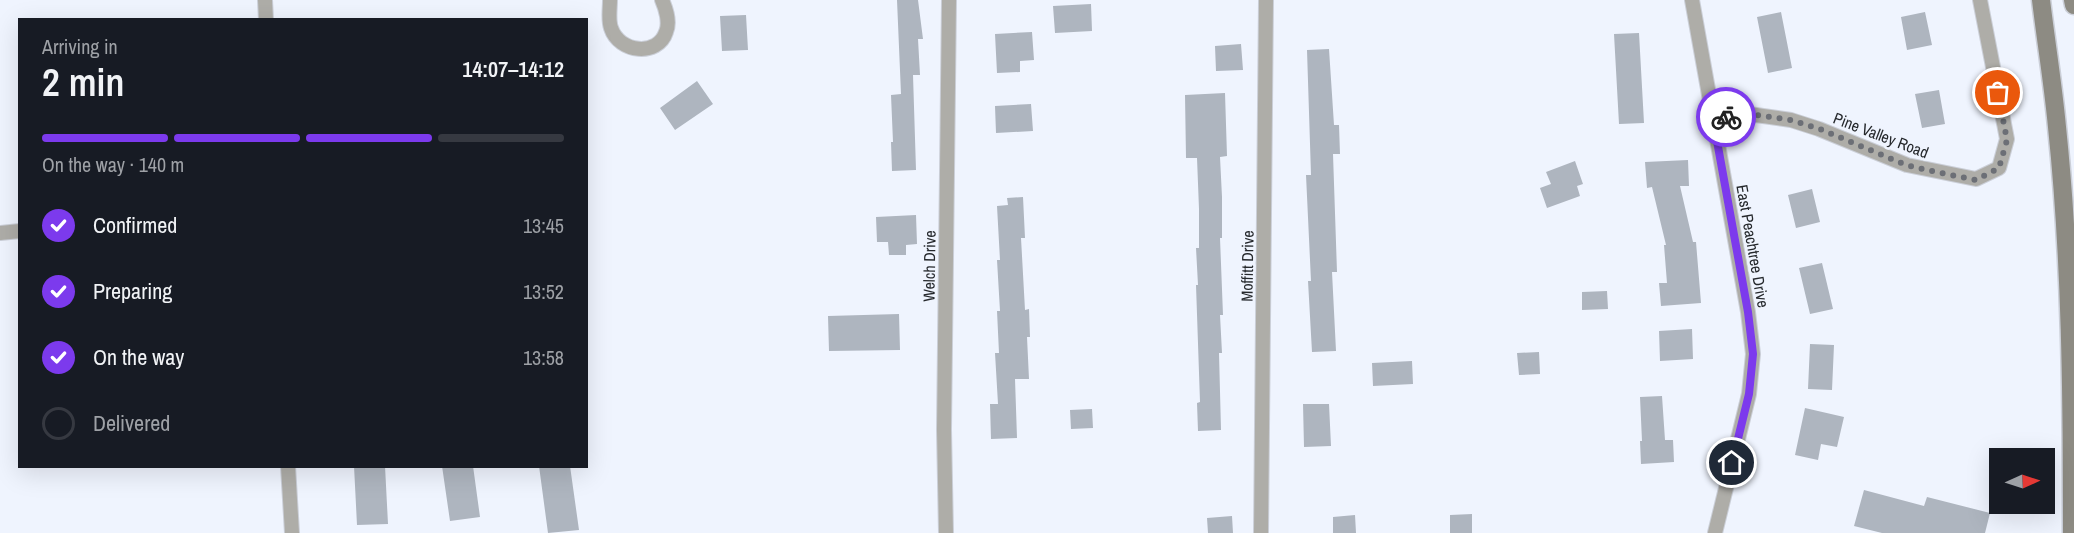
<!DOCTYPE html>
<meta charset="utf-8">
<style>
body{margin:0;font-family:"Archivo Narrow",sans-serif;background:#242831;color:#f1f3f6;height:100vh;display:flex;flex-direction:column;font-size:22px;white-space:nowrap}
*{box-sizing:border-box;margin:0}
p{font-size:20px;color:#9ea1a6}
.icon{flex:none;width:33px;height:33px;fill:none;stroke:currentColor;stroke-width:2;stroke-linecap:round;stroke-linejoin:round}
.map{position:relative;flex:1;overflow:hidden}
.details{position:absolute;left:18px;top:18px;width:570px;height:450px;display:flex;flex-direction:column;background:#171b24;border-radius:0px;box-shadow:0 6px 24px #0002}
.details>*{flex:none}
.needle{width:39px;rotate:87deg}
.buttons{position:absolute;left:1989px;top:448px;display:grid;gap:12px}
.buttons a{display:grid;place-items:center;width:66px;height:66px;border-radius:0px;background:#171b24;box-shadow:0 6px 24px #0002;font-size:30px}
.pin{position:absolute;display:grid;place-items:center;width:51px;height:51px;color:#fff;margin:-26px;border:3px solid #fff;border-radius:50%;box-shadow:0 2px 6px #0007}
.courier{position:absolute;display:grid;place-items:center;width:60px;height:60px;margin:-30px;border:4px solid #7c3aed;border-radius:50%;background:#fff;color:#222;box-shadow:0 2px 8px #0007}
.summary em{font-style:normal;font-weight:600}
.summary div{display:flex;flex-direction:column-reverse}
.summary{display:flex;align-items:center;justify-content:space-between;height:102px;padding:0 24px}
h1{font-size:39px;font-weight:600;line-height:45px}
.bar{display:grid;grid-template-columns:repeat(4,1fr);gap:9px 6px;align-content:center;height:72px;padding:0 24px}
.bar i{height:8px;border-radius:4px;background:#363941}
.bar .selected{background:#7c3aed}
.bar p{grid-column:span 4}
ol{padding:0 24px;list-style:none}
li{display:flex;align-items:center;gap:18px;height:66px}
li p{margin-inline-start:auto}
li .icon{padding:6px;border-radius:50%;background:#7c3aed;color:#fff;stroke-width:4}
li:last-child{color:#9ea1a6}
li i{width:33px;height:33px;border:3px solid #363941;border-radius:50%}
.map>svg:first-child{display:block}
.building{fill:#aeb5bf}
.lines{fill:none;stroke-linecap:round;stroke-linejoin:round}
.minor-casing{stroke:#cbcfd8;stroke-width:16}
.secondary-casing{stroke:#cbcfd8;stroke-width:21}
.minor{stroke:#aeada8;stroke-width:14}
.secondary{stroke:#8d8b83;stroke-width:18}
.done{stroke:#6c6f76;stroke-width:6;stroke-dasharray:0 10.8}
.route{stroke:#7c3aed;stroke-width:8}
.labels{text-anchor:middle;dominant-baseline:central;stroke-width:5;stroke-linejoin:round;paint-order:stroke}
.street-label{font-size:16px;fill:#25282c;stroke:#eff4fe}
</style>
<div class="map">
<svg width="2074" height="533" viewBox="0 0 2074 533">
<rect width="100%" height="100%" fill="#eff4fe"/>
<!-- building -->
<path class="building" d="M897 0H918L923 39H918L920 75H913L916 170 892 171 891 142H893L891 95 901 94Z
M1091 4 1092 31 1055 33 1053 6Z
M1781 12 1792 68 1768 73 1757 17Z
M1925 12 1932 45 1907 50 1901 17Z
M746 15 748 50 722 51 720 16Z
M1032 32 1034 60 1020 61V72L997 73 995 34Z
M1639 33 1644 123 1619 124 1614 34Z
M1241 44 1243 70 1216 71 1215 46Z
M1329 49 1334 125H1339L1340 154H1333L1337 272H1332L1336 351 1312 352 1308 281H1311L1306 175H1311L1307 50Z
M697 81 713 104 675 130 660 108Z
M1939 90 1945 124 1922 128 1915 94Z
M1225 93 1227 156 1220 157 1222 197V238H1220L1223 315H1220L1222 353H1219L1221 430 1198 431 1197 403 1200 402 1196 285H1198L1196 248H1199V209L1197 158H1186L1185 95Z
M1031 104 1033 131 996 133 995 106Z
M1688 160 1689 186H1680L1693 242H1696L1701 303 1661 306 1659 283H1667L1664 245H1666L1652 187 1647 188 1645 162Z
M1575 161 1583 184 1577 186 1580 196 1547 208 1540 188 1551 184 1546 172Z
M1812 189 1820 222 1796 228 1788 195Z
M1023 197 1025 238H1021L1025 310 1029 309 1030 337H1027L1029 379H1015L1017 438 991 439 990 404H998L995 353H999L997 311H1000L997 260H1000L997 206 1008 205 1007 198Z
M916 215 917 244 906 245V255H889L888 242H877L876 217Z
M1822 263 1833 309 1810 314 1799 268Z
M1607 291 1608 309 1582 310V292Z
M899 314 900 350 829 351 828 316Z
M1692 329 1693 359 1660 361 1659 331Z
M1810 344 1834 345 1832 390 1808 389Z
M1539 352 1540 374 1519 375 1517 353Z
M1412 361 1413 384 1373 386 1372 363Z
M1662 396 1665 440H1673L1674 462 1641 464 1640 441H1642L1640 397Z
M1303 404H1329L1331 446 1304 447Z
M1805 408 1844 417 1837 447 1821 444 1818 460 1795 455Z
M1092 409 1093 428 1071 429 1070 410Z
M354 466H385L388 524 357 525Z
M442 466H473L480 517 450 521Z
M539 466H570L579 530 548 533Z
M1864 490 1924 506 1927 497 1990 513 1985 533H1882L1854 526Z
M1472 514V533H1450V515Z
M1355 515 1356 533H1333V517Z
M1232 516 1233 533H1208L1207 518Z"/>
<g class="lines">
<!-- minor casing -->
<g class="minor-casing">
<path id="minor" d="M265 0 266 20
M610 0C610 9 608 20 611 28 619 53 658 57 666 32 670 23 666 9 662 0
M1692 0 1748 312 1753 354 1749 394 1715 533
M1713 119 1749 114 1791 120 1819 129 1907 165 1976 179 1999 168 2007 139 1980 0
M0 233 20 231
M288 466 292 533
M946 533 944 430 949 0
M1261 533 1266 0"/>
</g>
<!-- secondary casing -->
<g class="secondary-casing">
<path id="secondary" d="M2041 0C2046 42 2053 84 2057 127 2071 261 2072 398 2072 533
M2073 0 2074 5"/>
</g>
<!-- minor -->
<use href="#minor" class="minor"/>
<!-- secondary -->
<use href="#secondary" class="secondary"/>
</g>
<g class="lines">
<!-- done -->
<path class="done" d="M1726 117 1749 114 1791 120 1820 129 1906 165 1936 172 1976 180 1999 168 2007 140 1998 93"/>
<!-- route -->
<path class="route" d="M1726 117 1713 119 1748 312 1753 354 1749 394 1732 463"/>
</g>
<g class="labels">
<!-- street labels -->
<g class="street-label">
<text transform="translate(1881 135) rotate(21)">Pine Valley Road</text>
<text transform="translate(1753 246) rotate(80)">East Peachtree Drive</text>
<text transform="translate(929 266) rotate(-89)">Welch Drive</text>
<text transform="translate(1247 266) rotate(-89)">Moffitt Drive</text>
</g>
</g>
</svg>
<div class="buttons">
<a><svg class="needle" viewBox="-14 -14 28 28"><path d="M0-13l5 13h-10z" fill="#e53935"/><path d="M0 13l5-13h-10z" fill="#9ea1a6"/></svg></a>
</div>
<div class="pin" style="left:1998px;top:93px;background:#ea580c"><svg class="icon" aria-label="bag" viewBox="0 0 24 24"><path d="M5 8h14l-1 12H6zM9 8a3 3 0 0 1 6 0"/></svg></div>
<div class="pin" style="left:1732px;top:463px;background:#1f2937"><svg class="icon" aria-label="home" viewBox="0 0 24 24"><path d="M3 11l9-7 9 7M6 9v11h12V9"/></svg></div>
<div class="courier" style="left:1726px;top:117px"><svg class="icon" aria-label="bike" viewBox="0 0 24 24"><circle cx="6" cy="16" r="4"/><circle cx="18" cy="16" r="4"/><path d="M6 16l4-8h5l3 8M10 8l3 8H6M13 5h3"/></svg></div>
<section class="details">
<div class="summary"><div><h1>2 min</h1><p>Arriving in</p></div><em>14:07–14:12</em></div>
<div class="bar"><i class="selected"></i><i class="selected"></i><i class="selected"></i><i></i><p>On the way · 140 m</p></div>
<ol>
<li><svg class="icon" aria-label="check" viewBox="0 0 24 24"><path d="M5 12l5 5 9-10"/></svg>Confirmed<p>13:45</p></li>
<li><svg class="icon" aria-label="check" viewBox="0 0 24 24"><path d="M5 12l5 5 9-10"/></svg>Preparing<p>13:52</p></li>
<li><svg class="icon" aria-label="check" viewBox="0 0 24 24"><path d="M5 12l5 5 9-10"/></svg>On the way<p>13:58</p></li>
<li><i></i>Delivered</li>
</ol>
</section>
</div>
